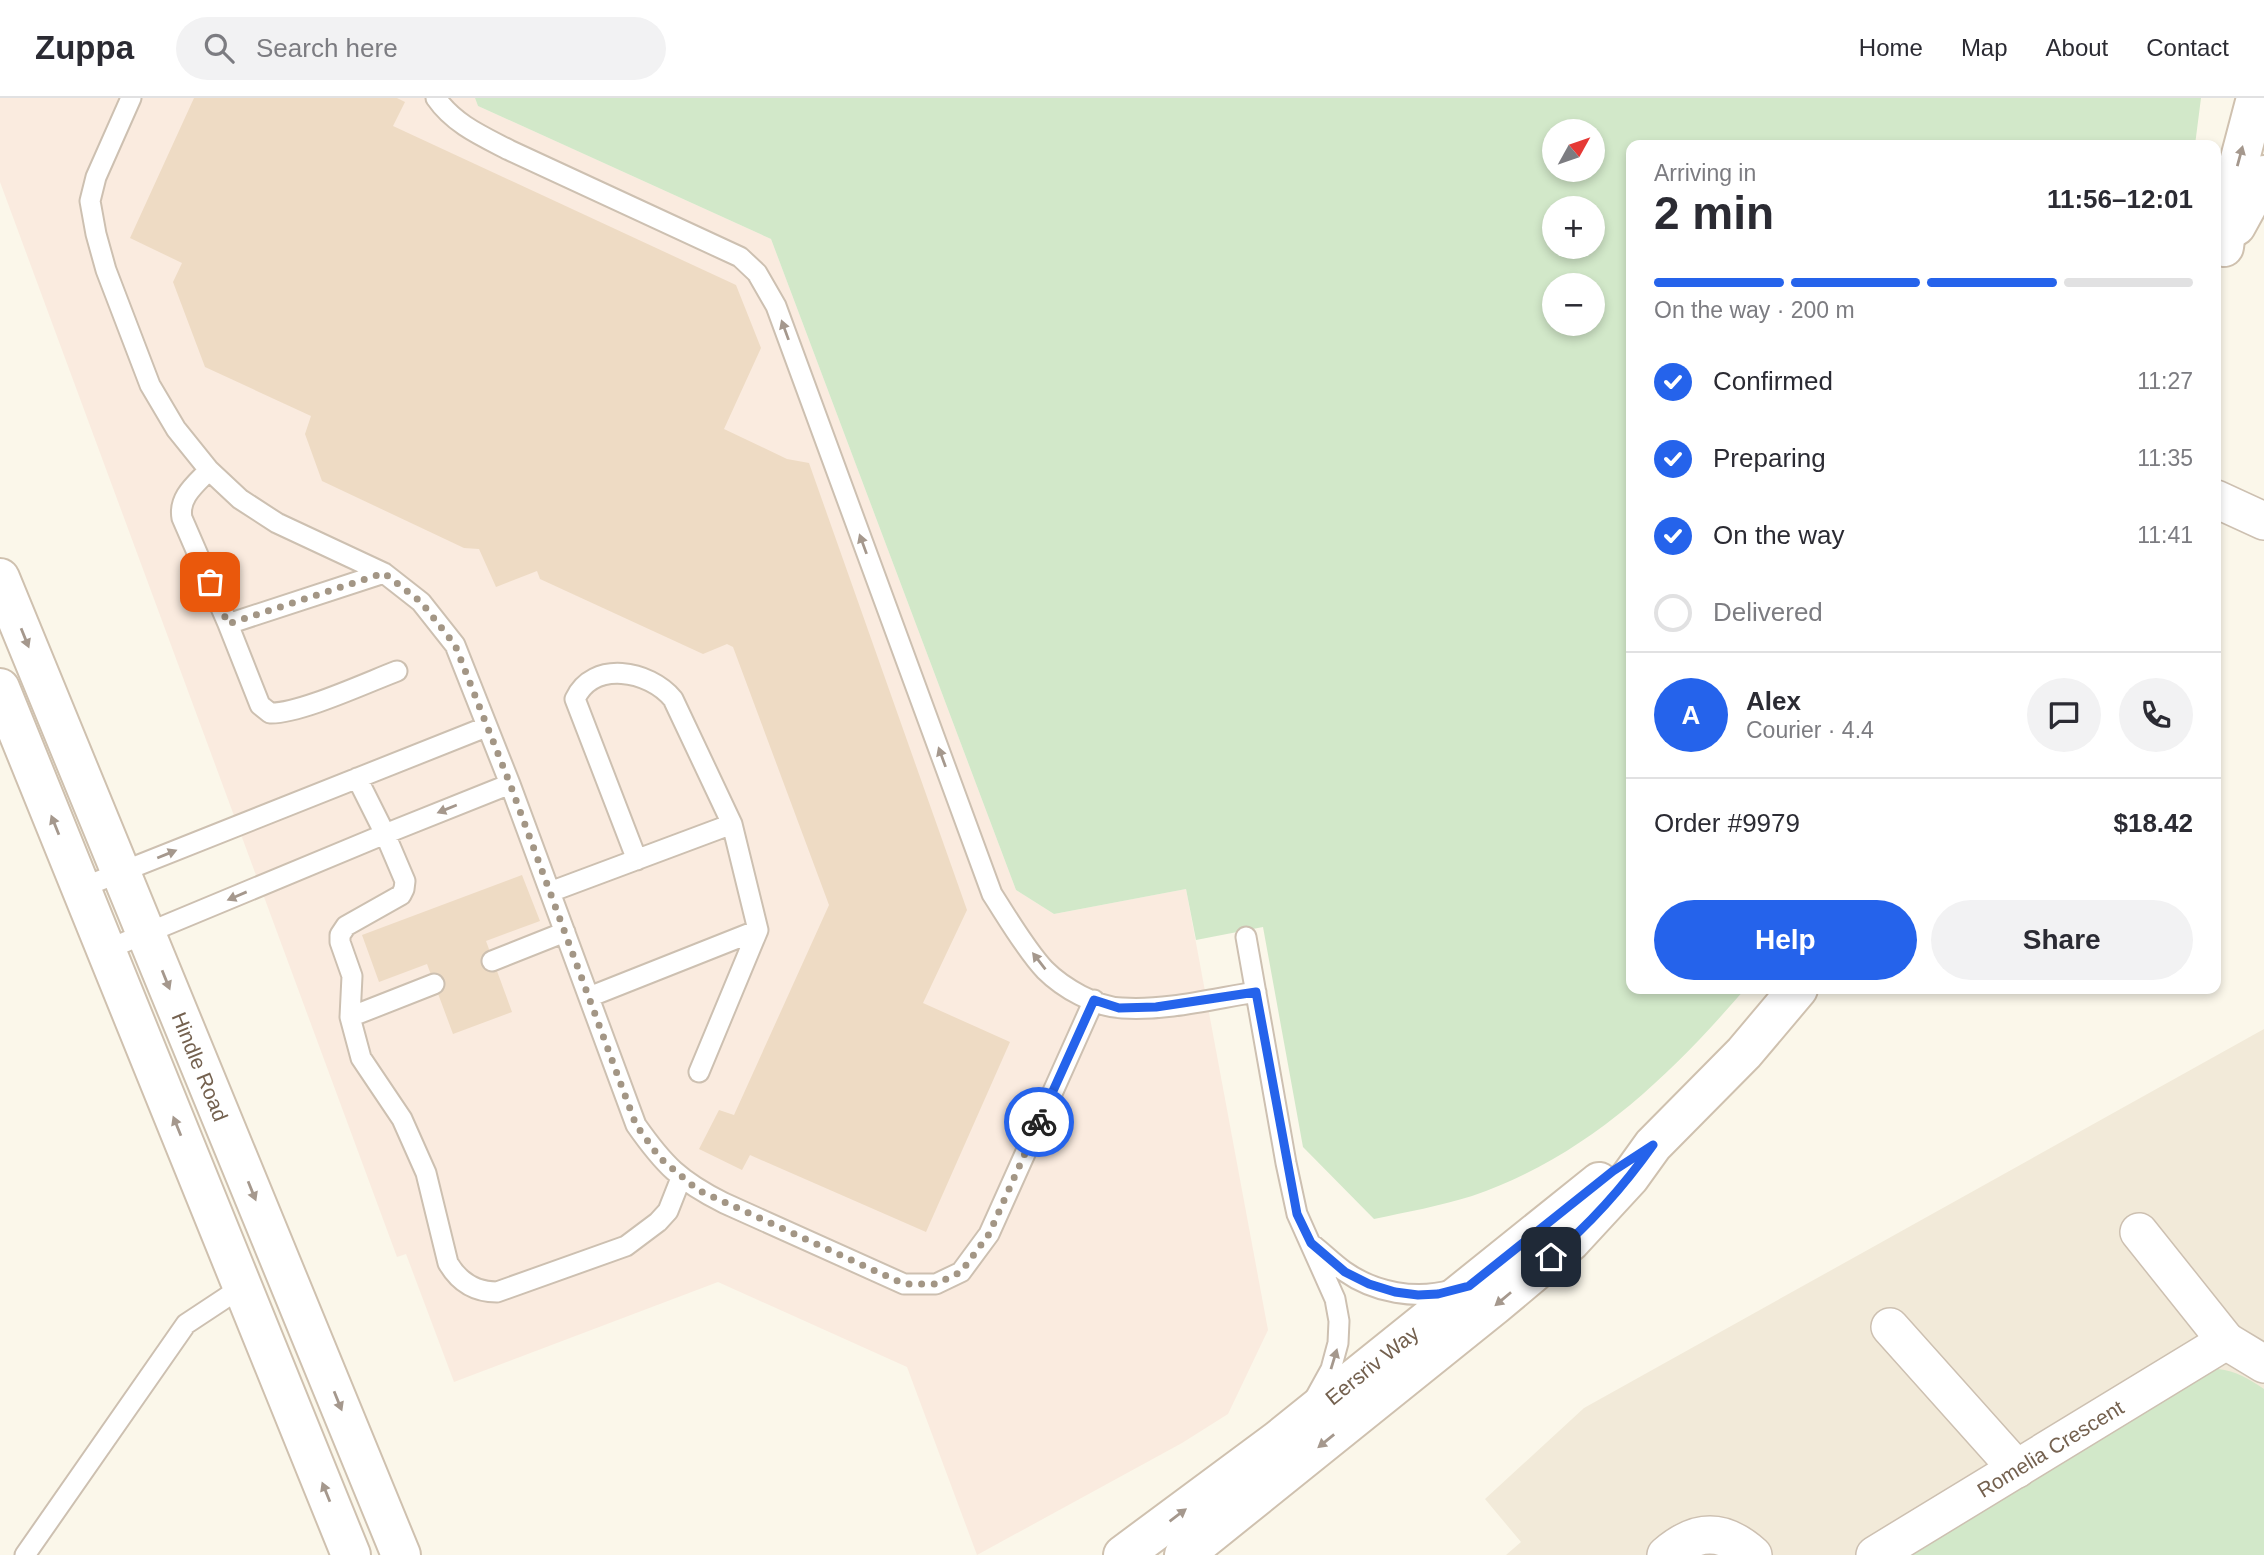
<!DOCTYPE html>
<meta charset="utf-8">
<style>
body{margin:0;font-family:Arial,sans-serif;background:#f2f2f3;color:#2b2b33;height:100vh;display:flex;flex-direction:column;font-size:26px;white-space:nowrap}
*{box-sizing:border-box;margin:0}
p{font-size:23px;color:#7c7c81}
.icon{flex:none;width:38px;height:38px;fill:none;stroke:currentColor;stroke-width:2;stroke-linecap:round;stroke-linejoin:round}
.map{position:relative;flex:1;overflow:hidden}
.details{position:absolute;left:1626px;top:42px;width:595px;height:854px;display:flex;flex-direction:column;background:#fff;border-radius:14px;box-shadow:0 4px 10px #0003}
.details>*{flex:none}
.needle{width:46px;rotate:50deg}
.buttons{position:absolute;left:1542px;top:21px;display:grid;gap:14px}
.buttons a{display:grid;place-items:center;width:63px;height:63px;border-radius:50%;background:#fff;box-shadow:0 4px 10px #0003;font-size:35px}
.pin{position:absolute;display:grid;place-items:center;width:60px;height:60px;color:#fff;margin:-30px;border-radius:14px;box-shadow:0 4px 10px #0006}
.courier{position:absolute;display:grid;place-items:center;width:70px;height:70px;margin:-35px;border:5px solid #2563eb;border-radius:50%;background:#fff;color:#222;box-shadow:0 2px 9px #0007}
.summary em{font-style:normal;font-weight:600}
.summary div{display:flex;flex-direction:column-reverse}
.summary{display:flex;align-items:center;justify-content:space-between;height:119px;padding:0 28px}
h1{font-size:46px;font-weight:600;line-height:52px}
.bar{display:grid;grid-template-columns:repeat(4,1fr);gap:10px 7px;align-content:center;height:84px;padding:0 28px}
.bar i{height:9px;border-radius:5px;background:#e1e1e2}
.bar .current{background:#2563eb}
.bar p{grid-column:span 4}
.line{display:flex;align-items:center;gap:18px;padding:0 28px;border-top:2px solid #e1e1e2}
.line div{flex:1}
.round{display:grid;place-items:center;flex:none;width:74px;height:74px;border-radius:37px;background:#f2f2f3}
ol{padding:0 28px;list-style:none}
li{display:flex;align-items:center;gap:21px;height:77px}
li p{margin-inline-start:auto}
li .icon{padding:7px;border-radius:50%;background:#2563eb;color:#fff;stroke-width:4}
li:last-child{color:#7c7c81}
li i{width:38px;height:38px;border:4px solid #e1e1e2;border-radius:50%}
.primary-button{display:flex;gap:14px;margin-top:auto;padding:14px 28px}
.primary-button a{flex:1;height:80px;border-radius:42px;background:#2563eb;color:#fff;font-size:28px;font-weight:600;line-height:80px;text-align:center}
.primary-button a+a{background:#f2f2f3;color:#2b2b33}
header{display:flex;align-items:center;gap:42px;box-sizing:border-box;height:98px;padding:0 35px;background:#fff;border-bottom:2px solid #e1e1e2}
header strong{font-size:33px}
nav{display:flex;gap:38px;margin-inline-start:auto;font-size:24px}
.search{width:490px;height:63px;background:#f2f2f3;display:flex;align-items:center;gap:18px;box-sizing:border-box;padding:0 24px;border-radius:38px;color:#7c7c81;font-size:26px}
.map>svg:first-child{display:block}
.residential{fill:#f2ead9}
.commercial{fill:#faebdf}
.green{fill:#d2e8c9;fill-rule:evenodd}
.building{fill:#eedbc4}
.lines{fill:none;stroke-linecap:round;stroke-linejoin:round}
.lane-casing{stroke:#cdc0b1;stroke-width:23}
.street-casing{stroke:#cdc0b1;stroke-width:40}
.secondary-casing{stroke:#cfc1af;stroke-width:42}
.lane{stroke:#fff;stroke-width:19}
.street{stroke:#fff;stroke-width:37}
.secondary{stroke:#fff;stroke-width:38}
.oneway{fill:#a5988d}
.done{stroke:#a39685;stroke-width:7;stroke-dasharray:0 12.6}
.route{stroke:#2563eb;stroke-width:9}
.labels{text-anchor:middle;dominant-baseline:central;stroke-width:6;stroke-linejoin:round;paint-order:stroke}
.street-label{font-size:21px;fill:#74614f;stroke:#fefaf1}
</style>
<header>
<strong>Zuppa</strong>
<div class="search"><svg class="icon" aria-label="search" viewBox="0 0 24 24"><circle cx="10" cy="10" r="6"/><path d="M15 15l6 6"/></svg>Search here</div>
<nav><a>Home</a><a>Map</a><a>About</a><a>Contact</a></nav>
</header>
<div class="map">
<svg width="2264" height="1457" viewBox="0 0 2264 1457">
<rect width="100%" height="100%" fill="#fbf7ea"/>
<!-- residential -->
<path class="residential" d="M2264 931V1457H1506L1521 1444 1485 1401 1584 1310Z"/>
<!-- commercial -->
<path class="commercial" d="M0 0H475L478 8 771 141 1016 792 1054 816 1186 791 1268 1232 1228 1316 1182 1345 977 1457 907 1269 718 1184 454 1284 406 1156 397 1159 0 84Z"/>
<!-- green -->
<path class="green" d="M475 0H2201L2195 47H1631V891H1745C1668 980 1586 1059 1472 1098 1440 1108 1407 1114 1374 1121L1303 1049 1263 829 1196 842 1186 791 1054 816 1016 792 771 141 478 8ZM1554 33H1592V72H1554ZM1554 110H1592V149H1554ZM1554 187H1592V226H1554Z
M2218 1271C2236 1273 2249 1281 2264 1291V1457H1900L2203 1273Z"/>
<!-- building -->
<path class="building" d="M194 0H397L405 4 393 28 736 187 761 250 724 331 787 361 809 365 967 812 923 905 1010 944 926 1134 750 1057 742 1072 699 1051 719 1012 734 1017 829 807 733 549 727 546 703 556 540 481 537 473 496 489 479 451 464 450 322 383 305 336 311 318 205 269 173 184 182 165 130 140Z
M522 777 540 823 486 843 512 914 453 936 427 866 379 884 362 837Z"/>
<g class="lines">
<!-- lane casing -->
<g class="lane-casing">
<path id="lane" d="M131 0 96 79 90 103 96 136 106 172 150 287 176 331 209 372 240 401 277 425 384 475 421 504 455 547 510 686 636 1027C664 1067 680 1083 724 1105L904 1186H936L961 1174 989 1136 1094 902
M436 0C454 26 482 38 509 52L740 159 757 175 776 208 992 796C1007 819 1026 852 1045 872 1063 890 1096 909 1122 910 1166 913 1212 901 1256 894
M209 372C196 386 178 399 182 420L228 526 260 607 270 615C299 616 368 584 397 573
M228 526 384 475
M357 680 385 736 405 783 404 791 401 797 346 828 340 837V844L352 878 350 919 361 960 402 1021 426 1075 448 1165C459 1184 475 1194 497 1194L626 1148 658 1124 668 1113 681 1080
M637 762 575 601C593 562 649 572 673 601L732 726 758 832 699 974
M81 790 486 629
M550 794 732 726
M1246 839 1286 1065 1297 1116 1335 1201 1339 1223 1338 1245 1331 1271 1315 1300
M106 852 385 736 510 686
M492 863 565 834
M589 899 758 832
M350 919 434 886
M1314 1148C1324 1156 1334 1166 1344 1173 1375 1195 1416 1202 1452 1192
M25 1457 186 1226 242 1189"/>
</g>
<!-- street casing -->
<g class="street-casing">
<g id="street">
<path d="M2216 401 2264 423"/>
<path d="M2139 1134 2226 1243"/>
<path d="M1890 1229 2017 1371"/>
<path d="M1666 1457C1696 1431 1723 1430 1753 1457"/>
<path id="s1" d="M1875 1457 2226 1243 2264 1266"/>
</g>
</g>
<!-- secondary casing -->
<g class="secondary-casing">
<g id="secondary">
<path d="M2236 128 2264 77"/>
<path d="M2224 149 2232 91 2256 0"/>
<path id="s2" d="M0 480 401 1457"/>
<path d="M0 590 351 1457"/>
<path id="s3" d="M1123 1457 1278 1342 1599 1084"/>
<path d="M1184 1457 1495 1207 1570 1144 1630 1079 1653 1047 1744 955 1798 891"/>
</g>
</g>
<!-- lane -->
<use href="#lane" class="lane"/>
<!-- street -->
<use href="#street" class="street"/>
<!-- secondary -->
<use href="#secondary" class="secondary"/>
</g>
<!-- one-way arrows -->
<defs><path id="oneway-solid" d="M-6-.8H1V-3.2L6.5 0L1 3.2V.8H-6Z" transform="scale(1.75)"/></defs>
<g class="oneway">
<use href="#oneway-solid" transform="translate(2240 58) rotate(-75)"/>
<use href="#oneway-solid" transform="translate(785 232) rotate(-110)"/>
<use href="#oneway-solid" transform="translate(863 446) rotate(-110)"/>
<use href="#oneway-solid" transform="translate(25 540) rotate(68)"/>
<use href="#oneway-solid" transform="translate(942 659) rotate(-110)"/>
<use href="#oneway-solid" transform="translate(447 711) rotate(158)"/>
<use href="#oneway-solid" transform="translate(55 727) rotate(-112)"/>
<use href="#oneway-solid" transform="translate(167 756) rotate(-22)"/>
<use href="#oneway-solid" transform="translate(237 798) rotate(157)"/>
<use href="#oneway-solid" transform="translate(1039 863) rotate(-128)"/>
<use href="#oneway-solid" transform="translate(166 882) rotate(68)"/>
<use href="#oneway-solid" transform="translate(177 1028) rotate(-112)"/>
<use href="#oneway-solid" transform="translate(252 1093) rotate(68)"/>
<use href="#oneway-solid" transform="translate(1503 1201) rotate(140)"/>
<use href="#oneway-solid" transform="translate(1334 1261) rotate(-73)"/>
<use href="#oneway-solid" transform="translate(338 1303) rotate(68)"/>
<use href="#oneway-solid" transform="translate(1326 1343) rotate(141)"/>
<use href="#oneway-solid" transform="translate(326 1394) rotate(-112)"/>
<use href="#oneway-solid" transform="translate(1178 1417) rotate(-37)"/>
</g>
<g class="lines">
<!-- done -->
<path class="done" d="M210 484 228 526 384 475 421 504 455 547 510 686 636 1027 660 1060 698 1092 904 1186H936L961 1174 989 1136 1039 1024"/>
<!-- route -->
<path class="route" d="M1039 1024 1094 902 1119 910 1156 909 1256 894 1297 1116 1311 1145 1345 1174 1369 1186 1395 1194 1418 1197 1438 1196 1469 1188 1613 1073 1653 1047C1624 1088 1589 1127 1551 1159"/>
</g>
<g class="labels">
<!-- street labels -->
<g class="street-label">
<text stroke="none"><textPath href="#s2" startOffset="528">Hindle Road</textPath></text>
<text stroke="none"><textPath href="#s3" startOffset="313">Eersriv Way</textPath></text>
<text stroke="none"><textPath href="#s1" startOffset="205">Romelia Crescent</textPath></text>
</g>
</g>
</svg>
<div class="buttons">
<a><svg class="needle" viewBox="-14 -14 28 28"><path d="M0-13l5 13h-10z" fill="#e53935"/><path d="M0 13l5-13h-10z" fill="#7c7c81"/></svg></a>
<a>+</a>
<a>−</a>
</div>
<div class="pin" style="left:210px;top:484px;background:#ea580c"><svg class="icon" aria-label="bag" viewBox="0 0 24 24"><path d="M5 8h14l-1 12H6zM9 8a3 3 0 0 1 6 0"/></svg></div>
<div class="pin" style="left:1551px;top:1159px;background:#1f2937"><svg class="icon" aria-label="home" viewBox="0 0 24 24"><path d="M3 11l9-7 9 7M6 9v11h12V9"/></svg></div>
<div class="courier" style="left:1039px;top:1024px"><svg class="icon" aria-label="bike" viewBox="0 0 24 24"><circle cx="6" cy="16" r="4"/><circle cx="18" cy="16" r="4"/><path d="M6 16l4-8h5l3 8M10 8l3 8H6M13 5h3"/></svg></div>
<section class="details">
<div class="summary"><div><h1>2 min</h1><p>Arriving in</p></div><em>11:56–12:01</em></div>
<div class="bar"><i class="current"></i><i class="current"></i><i class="current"></i><i></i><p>On the way · 200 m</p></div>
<ol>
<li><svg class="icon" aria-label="check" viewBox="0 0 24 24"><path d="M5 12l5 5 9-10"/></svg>Confirmed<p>11:27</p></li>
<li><svg class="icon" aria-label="check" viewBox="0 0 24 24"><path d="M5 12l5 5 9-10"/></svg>Preparing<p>11:35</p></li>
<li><svg class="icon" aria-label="check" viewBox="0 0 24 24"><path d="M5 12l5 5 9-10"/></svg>On the way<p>11:41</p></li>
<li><i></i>Delivered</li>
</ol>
<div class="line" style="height:126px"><b class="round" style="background:#2563eb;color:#fff">A</b><div><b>Alex</b><p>Courier · 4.4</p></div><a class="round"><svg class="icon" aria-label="chat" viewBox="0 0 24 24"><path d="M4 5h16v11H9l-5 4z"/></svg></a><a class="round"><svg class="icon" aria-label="phone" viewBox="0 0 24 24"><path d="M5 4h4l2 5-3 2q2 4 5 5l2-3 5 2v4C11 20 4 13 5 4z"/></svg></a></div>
<div class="line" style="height:91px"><div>Order #9979</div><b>$18.42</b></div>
<div class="primary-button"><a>Help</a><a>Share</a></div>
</section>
</div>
